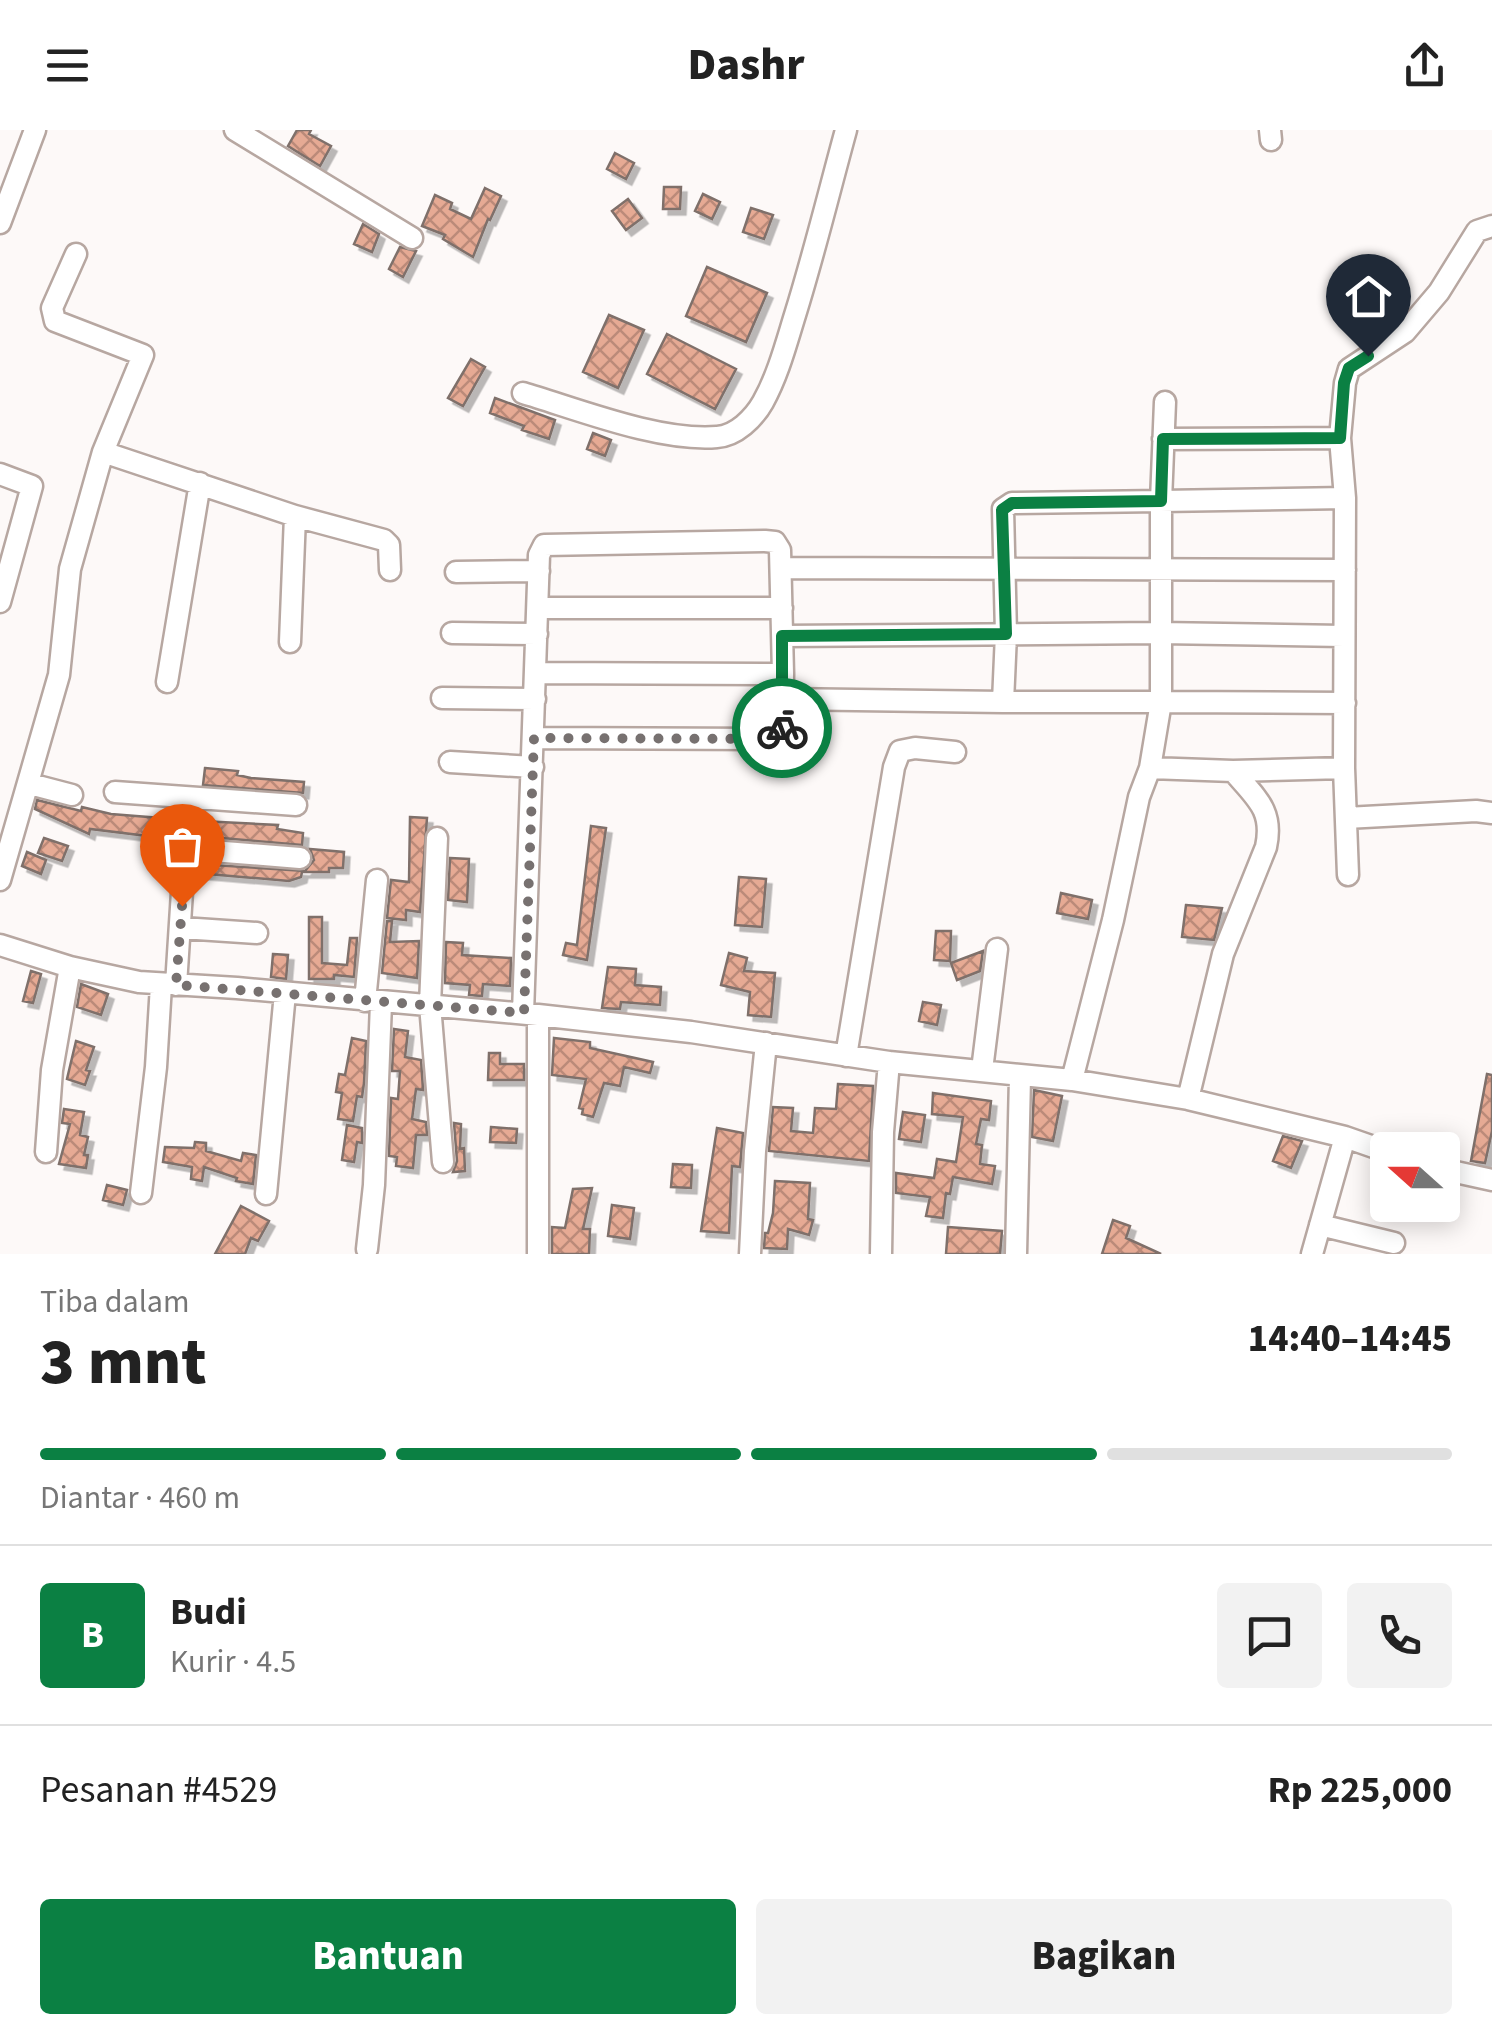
<!DOCTYPE html>
<html lang="id">
<meta charset="utf-8">
<style>
body{margin:0;font-family:"Source Sans 3",sans-serif;background:#f2f2f2;color:#222;height:100vh;display:flex;flex-direction:column;font-size:38px;white-space:nowrap}
*{box-sizing:border-box;margin:0}
p{font-size:32px;color:#767676}
.icon{flex:none;width:55px;height:55px;fill:none;stroke:currentColor;stroke-width:2;stroke-linecap:round;stroke-linejoin:round}
.map{position:relative;height:1124px;overflow:hidden}
.details{display:flex;flex-direction:column;background:#fff;flex:1}
.details>*{flex:none}
.needle{width:65px;rotate:291deg}
.tools{position:absolute;left:1370px;top:1002px;display:grid;gap:20px}
.tools a{display:grid;place-items:center;width:90px;height:90px;border-radius:10px;background:#fff;box-shadow:0 5px 25px #0003;font-size:50px}
.pin{position:absolute;display:grid;place-items:center;width:85px;height:85px;color:#fff;margin:-102px -42px;border-radius:50% 50% 50% 0;rotate:-45deg;box-shadow:0 0 10px #0007}
.pin .icon{rotate:45deg}
.courier{position:absolute;display:grid;place-items:center;width:100px;height:100px;margin:-50px;border:8px solid #0b8043;border-radius:50%;background:#fff;color:#222;box-shadow:0 2px 12px #0007}
.head em{font-style:normal;font-weight:800}
.head div{display:flex;flex-direction:column-reverse}
.head{display:flex;align-items:center;justify-content:space-between;height:170px;padding:0 40px}
h1{font-size:65px;font-weight:800;line-height:75px}
.bar{display:grid;grid-template-columns:repeat(4,1fr);gap:15px 10px;align-content:center;height:120px;padding:0 40px}
.bar i{height:12px;border-radius:8px;background:#e0e0e0}
.bar .current{background:#0b8043}
.bar p{grid-column:span 4}
.line{display:flex;align-items:center;gap:25px;padding:0 40px;border-top:2px solid #e0e0e0}
.line div{flex:1}
.round{display:grid;place-items:center;flex:none;width:105px;height:105px;border-radius:10px;background:#f2f2f2}
.cta{display:flex;gap:20px;margin-top:auto;padding:20px 40px}
.cta a{flex:1;height:115px;border-radius:10px;background:#0b8043;color:#fff;font-size:40px;font-weight:800;line-height:115px;text-align:center}
.cta a+a{background:#f2f2f2;color:#222}
header{display:flex;justify-content:space-between;align-items:center;height:130px;padding:0 40px;background:#fff;font-size:45px;font-weight:800}
.map>svg:first-child{display:block}
.building{fill:url(#building-cross-hatch);stroke:#7f706b;stroke-width:2.5;filter:url(#shadow)}
.lines{fill:none;stroke-linecap:round;stroke-linejoin:round}
.minor-casing{stroke:#b7a7a1;stroke-width:25}
.minor{stroke:#fff;stroke-width:20}
.done{stroke:#777170;stroke-width:10;stroke-dasharray:0 18}
.route{stroke:#0b8043;stroke-width:12}
</style>
<header><svg class="icon" aria-label="menu" viewBox="0 0 24 24"><path d="M4 6h16M4 12h16M4 18h16"/></svg>Dashr<svg class="icon" aria-label="share" viewBox="0 0 24 24"><path d="M12 15V3M7 8l5-5 5 5M5 13v7h14v-7"/></svg></header>
<div class="map">
<svg width="1492" height="1124" viewBox="0 0 1492 1124">
<defs>
<pattern id="building-cross-hatch" width="8" height="8" patternUnits="userSpaceOnUse" patternTransform="scale(2.5)"><rect width="8" height="8" fill="#e6aa94"/><path d="M0 0l8 8M0 8l8-8" fill="none" stroke="#bb8a79"/></pattern>
<filter id="shadow"><feDropShadow dx="5.5" dy="5.5" stdDeviation="0" flood-color="#0004"/></filter>
</defs>
<rect width="100%" height="100%" fill="#fdf9f8"/>
<!-- building -->
<path class="building" d="M297 0H311L309 4 331 16 320 36 288 16Z
M615 23 634 33 626 49 607 39Z
M664 57H681L680 79H663Z
M485 58 501 66 490 90 488 89 473 127 443 109 445 105 422 96 435 65 452 73 450 79 471 89Z
M703 64 720 72 712 89 695 81Z
M628 69 642 88 626 100 612 81Z
M751 78 773 85 764 109 743 102Z
M363 94 379 104 372 122 354 114Z
M400 117 416 121 403 147 389 139Z
M707 137 767 163 746 212 686 186Z
M609 185 644 200 618 258 583 242Z
M667 204 736 239 715 279 647 244Z
M471 229 485 237 463 276 448 268Z
M495 268 555 290 549 309 522 300 524 296 490 283Z
M593 303 611 310 605 326 587 319Z
M205 638 238 641 237 645 251 648 304 652 303 663 203 655Z
M37 670 81 681 82 677 111 684 173 689 172 709 90 699 89 704 35 679Z
M410 687 427 688 420 782 406 780V790L387 788 391 750 409 752Z
M200 691 278 695 277 699 303 703 302 715 199 706Z
M591 696 606 698 587 830 563 825 566 813 577 815Z
M44 708 68 716 62 731 38 723Z
M310 719 344 722 343 738H329V742H302L301 747 289 751 197 743 198 734 305 741 314 730Z
M27 722 46 730 41 744 22 736Z
M450 728 469 729 467 772 448 770Z
M739 747 766 749 762 797 735 795Z
M1061 763 1092 770 1088 789 1057 783Z
M1186 775 1222 778 1214 810 1182 807Z
M309 787H322V833L347 835 350 808H357L354 847 334 845V849H309Z
M387 791H392L390 812 419 811 417 848 382 843Z
M936 801H951L950 831 934 830Z
M446 812 463 813 462 825 511 828 510 856 483 854 482 866 469 865 470 855 445 853Z
M983 821 980 841 957 850 951 833Z
M729 823 747 828 744 841 775 843 771 887 748 885 750 862 721 855Z
M273 824 288 825 286 849 271 847Z
M608 837 636 839 635 855 661 857 660 875 621 872 620 879 602 878Z
M31 841 41 844 33 873 23 871Z
M81 854 108 864 101 885 77 877Z
M923 872 941 875 937 895 919 891Z
M394 899 408 901 405 927 421 930 423 960 416 959 412 989 426 992 427 1005H416L413 1038 396 1036 397 1027 389 1026 391 968 398 969 400 941H392Z
M352 908 366 911 364 953 362 967 357 966 353 991 338 989 342 963 336 962 339 944 345 945Z
M554 908 590 912V918L653 932 650 943 624 937 620 956 604 953 593 987 582 984 583 979 579 978 586 949 552 945Z
M76 911 94 917 86 940 90 941 85 955 67 949Z
M489 923H500V934H524V950H488Z
M1487 944 1492 945V1001L1485 1033 1471 1031Z
M838 954 873 956 869 1031 769 1021 773 977 793 978 791 1001 813 1003 815 978 836 979Z
M1034 960 1062 966 1053 1011 1032 1007Z
M933 963 991 971 989 990 981 989 976 1014 982 1015 980 1034 995 1036 992 1054 953 1047 950 1064 946 1063 943 1088 926 1086 930 1067 896 1063V1043L934 1048 937 1029 956 1032 963 987 932 984Z
M64 979 84 982 80 1005 88 1007 84 1025H88L86 1038 59 1034 70 994 62 993Z
M903 982 925 985 921 1012 899 1009Z
M454 993 461 994 460 1019 464 1018 465 1041 453 1042 457 1031Z
M347 995 362 998V1013L357 1012 354 1032 342 1030Z
M491 997 517 999 516 1013 490 1012Z
M717 998 743 1003 740 1037 732 1036 729 1103 701 1101Z
M1283 1006 1302 1011 1291 1038 1273 1031Z
M195 1012 206 1013V1021L241 1031 243 1023 256 1025 253 1054 236 1051 237 1048 204 1037 202 1051 191 1049 192 1037 163 1032 165 1017 194 1018Z
M673 1034 692 1035 691 1058 671 1057Z
M775 1051 810 1053 808 1089 813 1090 809 1105 788 1099 787 1119 764 1118 765 1103H768L773 1083Z
M107 1055 127 1060 123 1075 103 1070Z
M592 1058 583 1099H590L589 1124H552V1097L565 1098 573 1059Z
M612 1075 634 1078 630 1109 608 1106Z
M241 1076 269 1091 258 1111 251 1108 245 1124H215Z
M1113 1090 1130 1096 1126 1108 1161 1124H1102Z
M948 1097 1002 1101 1000 1124H946Z"/>
<g class="lines">
<!-- minor casing -->
<g class="minor-casing">
<path id="minor" d="M235 0 412 108
M1270 0 1271 10
M0 93 35 0
M523 263C577 279 660 312 717 307 736 306 754 288 763 272 778 245 786 214 795 185 814 124 829 62 846 0
M1165 272 1161 371 1345 368
M1340 308 1345 253 1349 239 1405 202 1439 162 1477 101 1492 96
M1163 309 1340 308 1345 368 1344 638 1233 641 1150 638 1161 572 1345 573
M103 322 295 386 290 512
M0 344 32 356 0 472
M1161 371V572H1003L1006 504 1003 379 1012 373Z
M295 386 384 410 389 415 390 440
M781 438 1345 440
M456 442 539 441
M538 478H782
M452 503 537 504
M783 506 1160 503 1343 506
M167 552 200 353
M442 568 535 569
M783 569 1003 572
M534 608 768 609 777 606 782 597 783 544
M450 632 533 637
M1344 638 1348 745
M30 654 72 665
M115 662 296 675
M1346 688 1476 681 1492 683
M437 708 430 875 443 1032
M187 719 300 728
M0 750 59 545 70 439 103 322 143 225 55 191 52 178 76 124
M182 798 257 803
M0 815 70 837 139 852 237 858 538 885V1124
M176 855 188 669
M365 871 377 750
M523 883 539 425 544 415 765 411 775 412 780 420 783 544 536 543
M538 885 691 902 889 932 883 1002 881 1124
M846 926 894 637 900 621 915 618 955 622
M889 932 1072 950 1188 969 1345 1007 1388 1022
M982 940 997 819
M1072 950 1113 790 1139 667 1150 638
M1188 969 1223 824 1266 717C1274 680 1256 668 1233 641
M46 1022 52 940 70 837
M1442 1039 1492 1050
M141 1063 156 937 161 855
M266 1064 285 863
M1320 1095 1394 1113
M367 1119 374 1055 381 873
M750 1124 755 1021 766 913
M1016 1124 1020 947
M1312 1124 1345 1007"/>
</g>
<!-- minor -->
<use href="#minor" class="minor"/>
</g>
<g class="lines">
<!-- done -->
<path class="done" d="M182 776 176 855 524 883 534 608 768 609 777 606 782 598"/>
<!-- route -->
<path class="route" d="M782 598V506L1006 504 1002 380 1012 373 1161 371 1163 309 1340 308 1344 253 1349 238 1368 226"/>
</g>
</svg>
<div class="tools">
<a><svg class="needle" viewBox="-14 -14 28 28"><path d="M0-13l5 13h-10z" fill="#e53935"/><path d="M0 13l5-13h-10z" fill="#767676"/></svg></a>
</div>
<div class="pin" style="left:182px;top:776px;background:#ea580c"><svg class="icon" aria-label="bag" viewBox="0 0 24 24"><path d="M5 8h14l-1 12H6zM9 8a3 3 0 0 1 6 0"/></svg></div>
<div class="pin" style="left:1368px;top:226px;background:#1f2937"><svg class="icon" aria-label="home" viewBox="0 0 24 24"><path d="M3 11l9-7 9 7M6 9v11h12V9"/></svg></div>
<div class="courier" style="left:782px;top:598px"><svg class="icon" aria-label="bike" viewBox="0 0 24 24"><circle cx="6" cy="16" r="4"/><circle cx="18" cy="16" r="4"/><path d="M6 16l4-8h5l3 8M10 8l3 8H6M13 5h3"/></svg></div>
</div>
<section class="details">
<div class="head"><div><h1>3 mnt</h1><p>Tiba dalam</p></div><em>14:40–14:45</em></div>
<div class="bar"><i class="current"></i><i class="current"></i><i class="current"></i><i></i><p>Diantar · 460 m</p></div>
<div class="line" style="height:180px"><b class="round" style="background:#0b8043;color:#fff">B</b><div><b>Budi</b><p>Kurir · 4.5</p></div><a class="round"><svg class="icon" aria-label="chat" viewBox="0 0 24 24"><path d="M4 5h16v11H9l-5 4z"/></svg></a><a class="round"><svg class="icon" aria-label="phone" viewBox="0 0 24 24"><path d="M5 4h4l2 5-3 2q2 4 5 5l2-3 5 2v4C11 20 4 13 5 4z"/></svg></a></div>
<div class="line" style="height:130px"><div>Pesanan #4529</div><b>Rp 225,000</b></div>
<div class="cta"><a>Bantuan</a><a>Bagikan</a></div>
</section>
